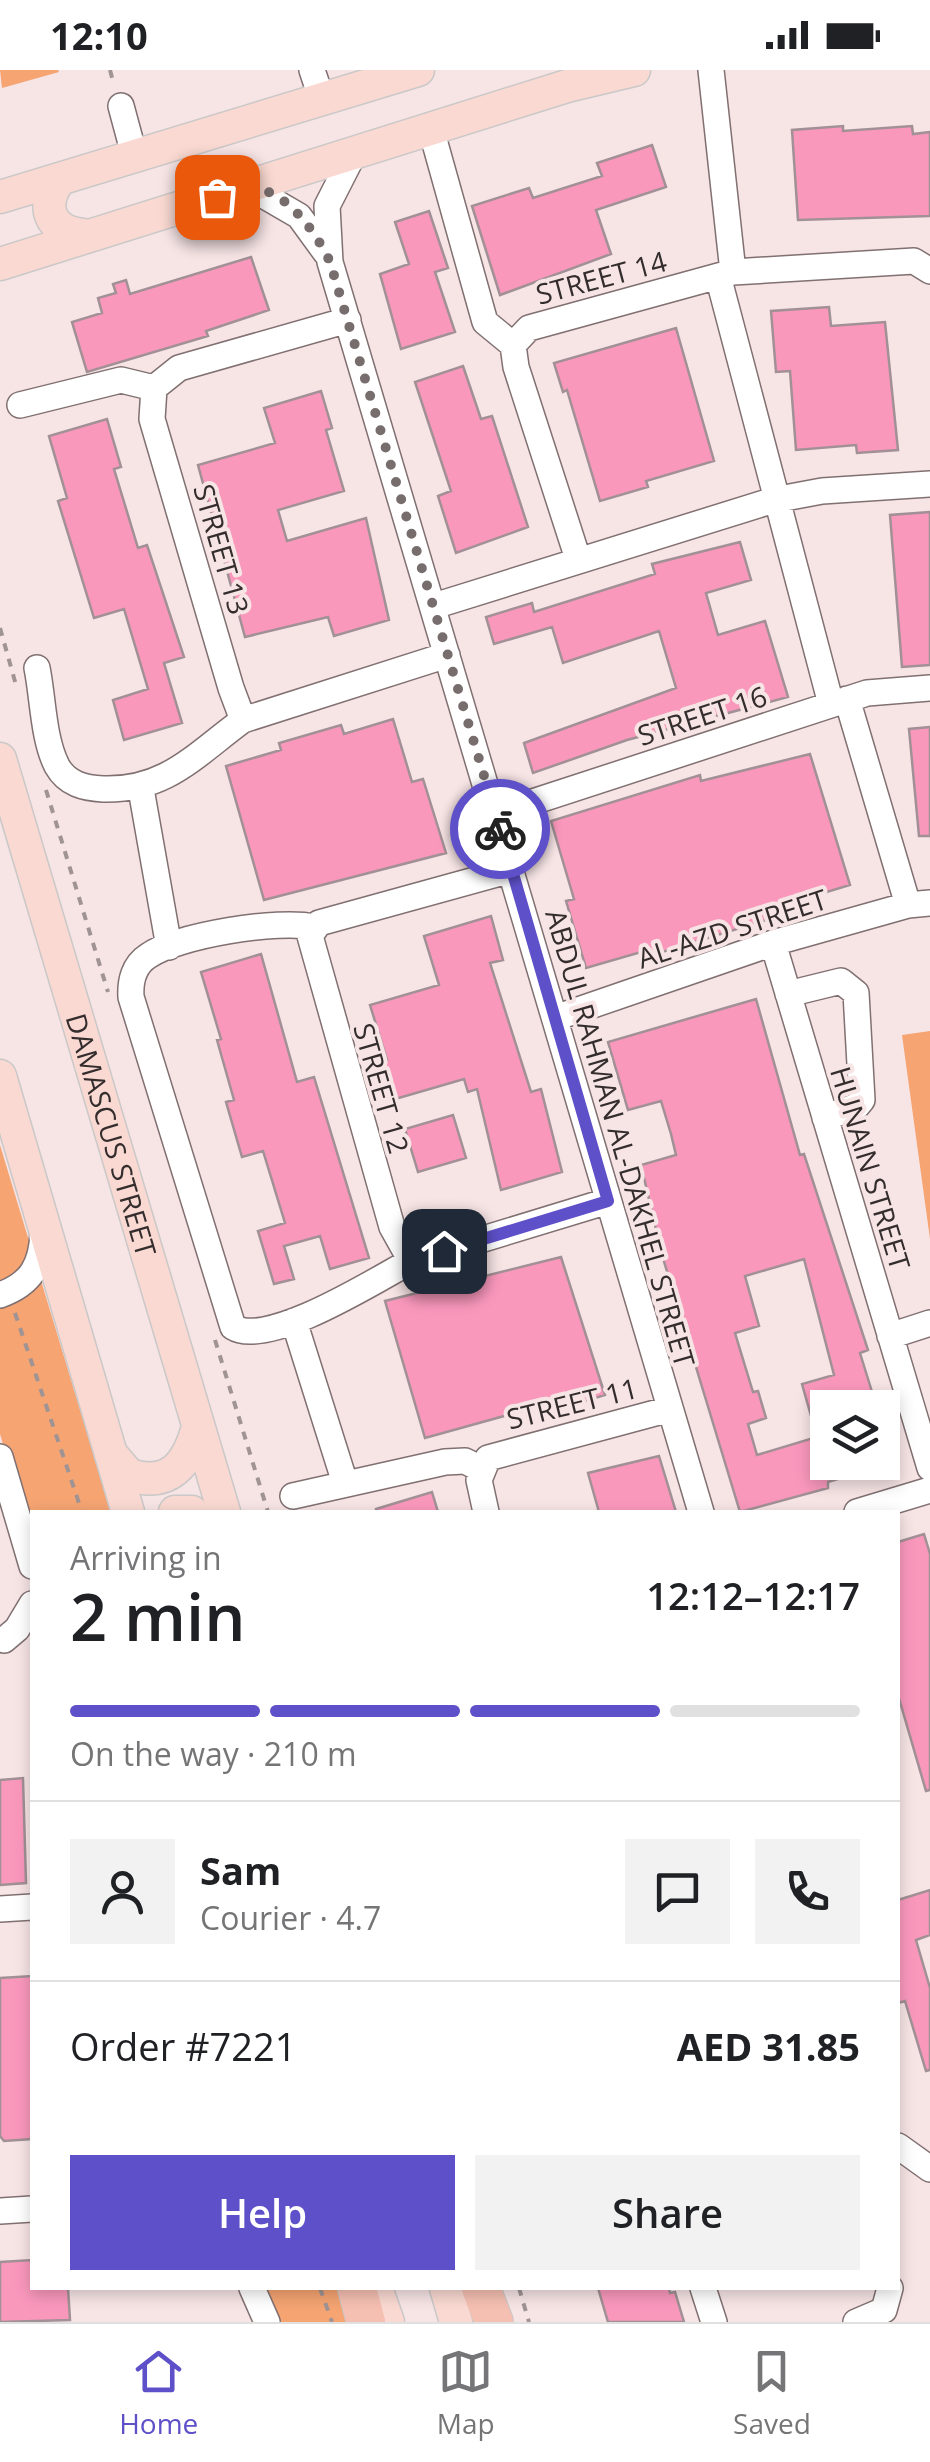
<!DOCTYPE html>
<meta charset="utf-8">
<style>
body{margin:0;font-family:"Open Sans",sans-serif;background:#f2f2f2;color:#202124;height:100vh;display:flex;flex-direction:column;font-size:38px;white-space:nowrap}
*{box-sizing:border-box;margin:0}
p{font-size:32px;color:#757577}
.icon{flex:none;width:55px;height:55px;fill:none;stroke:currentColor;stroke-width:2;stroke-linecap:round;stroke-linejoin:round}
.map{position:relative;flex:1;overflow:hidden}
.drawer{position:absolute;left:30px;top:1440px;width:870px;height:780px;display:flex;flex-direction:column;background:#fff;border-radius:0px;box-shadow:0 5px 15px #0003}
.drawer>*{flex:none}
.fabs{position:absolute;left:810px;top:1320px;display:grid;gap:20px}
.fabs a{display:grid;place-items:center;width:90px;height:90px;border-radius:0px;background:#fff;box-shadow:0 5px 15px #0003;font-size:50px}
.pin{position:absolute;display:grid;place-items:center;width:85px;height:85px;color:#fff;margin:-42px;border-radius:20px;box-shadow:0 5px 15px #0006}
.courier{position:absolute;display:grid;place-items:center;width:100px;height:100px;margin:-50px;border:8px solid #5e50c9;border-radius:50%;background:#fff;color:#222;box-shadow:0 2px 12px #0007}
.overview em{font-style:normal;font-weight:600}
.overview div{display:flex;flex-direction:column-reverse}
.overview{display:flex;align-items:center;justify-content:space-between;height:170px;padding:0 40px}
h1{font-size:65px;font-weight:600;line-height:75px}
.bar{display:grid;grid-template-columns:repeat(4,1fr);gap:15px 10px;align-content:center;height:120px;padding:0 40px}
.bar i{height:12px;border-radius:8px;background:#e0e0e0}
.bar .active{background:#5e50c9}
.bar p{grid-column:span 4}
.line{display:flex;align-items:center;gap:25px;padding:0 40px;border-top:2px solid #e0e0e0}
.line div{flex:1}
.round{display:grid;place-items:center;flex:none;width:105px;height:105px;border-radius:0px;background:#f2f2f2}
.cta{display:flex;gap:20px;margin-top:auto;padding:20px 40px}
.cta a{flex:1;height:115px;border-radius:0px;background:#5e50c9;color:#fff;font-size:40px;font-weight:600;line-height:115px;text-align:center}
.cta a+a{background:#f2f2f2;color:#202124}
.status{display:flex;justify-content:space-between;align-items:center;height:70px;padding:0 50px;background:#fff;direction:ltr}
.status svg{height:28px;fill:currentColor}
.dock{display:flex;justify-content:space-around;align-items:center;height:140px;border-top:2px solid #e0e0e0;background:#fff;font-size:28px;color:#757577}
.dock a{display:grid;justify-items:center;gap:5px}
.dock .active{color:#5e50c9}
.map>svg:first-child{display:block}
.green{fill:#f5a472}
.building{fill:#fa98bc;stroke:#a19095;stroke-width:2.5;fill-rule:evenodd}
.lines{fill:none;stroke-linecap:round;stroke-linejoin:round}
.minor-casing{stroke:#817071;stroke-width:28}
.major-casing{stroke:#cac8c8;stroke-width:35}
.highway-casing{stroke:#cac8c8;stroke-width:40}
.path{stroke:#a09393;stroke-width:4;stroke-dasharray:8 8;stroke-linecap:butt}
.minor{stroke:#fff;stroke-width:25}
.major{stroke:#f9d9d1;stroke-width:32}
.highway{stroke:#f5bfb2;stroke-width:38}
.done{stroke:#786d6d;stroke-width:10;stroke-dasharray:0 18}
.route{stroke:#5e50c9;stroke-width:12}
.labels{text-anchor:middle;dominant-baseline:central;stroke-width:8;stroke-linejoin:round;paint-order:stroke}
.street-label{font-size:28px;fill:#342d2d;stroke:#f7e4e5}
</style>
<div class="status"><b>12:10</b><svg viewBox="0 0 49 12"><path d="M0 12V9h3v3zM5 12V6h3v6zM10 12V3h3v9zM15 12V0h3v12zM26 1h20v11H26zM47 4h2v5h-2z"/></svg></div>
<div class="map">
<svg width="930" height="2252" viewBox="0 0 930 2252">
<rect width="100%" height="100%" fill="#f7e4e5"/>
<!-- green -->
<path class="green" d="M0 0H58L59 2 2 18Z
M930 961V1169L902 965Z
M0 1075 111 1442H32V1471L0 1364Z
M260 2218H346L355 2252H271Z"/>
<!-- building -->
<path class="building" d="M843 56V61L912 56 913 64 930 62V146L798 150 792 60Z
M652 75 666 117 596 140 611 184 500 225 472 136 529 118 533 128 602 106 597 93Z
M429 141 448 198 435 202 455 262 401 279 380 204 409 194 395 152Z
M251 187 269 240 206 261 208 266 87 302 72 252 102 243 98 228 116 223 113 214 126 210 130 224Z
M829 237 831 256 885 252 898 380 857 383 856 375 796 380 790 301 776 302 771 241Z
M676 258 714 391 646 411 648 417 600 431 567 320 563 322 554 293Z
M463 296 481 349 492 346 528 457 456 483 438 426 451 421 415 312Z
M321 321 332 358 326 360 344 421 278 440 287 471 366 448 389 550 334 566 328 547 245 567 198 395 275 373 264 338Z
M107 349 121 397 114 399 138 478 147 475 184 587 164 593 182 653 124 670 113 630 148 619 124 539 94 548 58 431 67 428 49 366Z
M930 442V595L902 597 890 445Z
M740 472 751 510 706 523 718 565 765 551 788 627 627 670 533 703 524 673 676 618 659 561 563 593 552 557 494 574 486 547 532 533 534 542 655 504 652 494Z
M393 649 412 712 423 709 446 783 264 830 226 696 281 680 279 673 341 655 344 664Z
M930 657V766H919L909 659Z
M810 684 850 815 800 830 802 839 643 888 641 882 586 898 566 831 574 829 551 751 700 705 701 711Z
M491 846 503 890 490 893 531 1022 541 1019 562 1102 501 1120 477 1019 468 1022 464 1009 392 1030 381 992 387 990 370 935 439 915 424 866Z
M261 884 297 1012 314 1007 369 1188 330 1199 320 1166 284 1176 294 1209 274 1214 258 1161 285 1153 263 1081 242 1087 226 1032 234 1030 217 970 221 969 201 902Z
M756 929 800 1085 804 1084 868 1280 860 1283 877 1338H828V1392H879V1396L828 1412V1418L740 1442 662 1185 641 1095 676 1085 671 1064 661 1031 628 1040 608 972ZM804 1189 834 1305 802 1314 817 1367 757 1385 748 1354 766 1348 758 1321 753 1322 735 1263 759 1256 745 1206Z
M453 1045 466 1088 418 1102 405 1059Z
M561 1187 605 1325 553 1341 551 1333 425 1368 385 1231Z
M882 1351H886L898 1391 882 1396Z
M659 1386 676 1442H599L588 1403Z
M432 1422 438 1442H376V1439Z
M924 1464 930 1484V1720L926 1721 898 1625V1472Z
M23 1708 26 1813 0 1815V1710Z
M930 1820V1865L916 1870 930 1918V2000L926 2001 905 1931 898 1933V1830Z
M32 1906V2069L4 2071 0 2066V1908Z
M32 2190V2218H68L70 2250 0 2252V2192Z
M598 2218H669L670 2223 675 2222 684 2252H608Z"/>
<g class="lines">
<!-- minor casing -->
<g class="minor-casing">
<path id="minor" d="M312 0 322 30
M711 0 733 202
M121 36 135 88
M431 59 485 252 513 275
M352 87 327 136 330 192 701 1442
M251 118 299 146 326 183
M718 206 831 634
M348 250 179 298 154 318 152 349 231 618 243 650 447 585
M20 335 121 310 154 318
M578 489 516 297 513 275 529 258 733 202 914 191 930 201
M434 536 774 430 822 421 930 414
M37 598C43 627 43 669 57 696 67 714 84 718 103 719 166 721 195 685 243 650
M847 629 908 835
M141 719 169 877
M496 744 867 623 930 618
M511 800 319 853 310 866 392 1157 411 1191 608 1131
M314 857C279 849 178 865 148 886 134 895 130 911 131 927L233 1257C267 1279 376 1210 411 1191
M773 873 930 1398
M788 924 841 911 856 923 862 1030 857 1036 825 1048
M555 948 773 873 908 835 930 833
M0 1225C31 1214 42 1195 43 1162
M294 1251 345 1413
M890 1266 930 1253
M0 1387 32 1496
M293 1426 445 1392 465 1391 481 1399
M486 1442 479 1410 488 1388 670 1339
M857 1442 930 1420
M4 1570 17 1559 32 1534
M0 1839 32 1837
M898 2076 930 2099
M0 2141 32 2139
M252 2218 267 2252
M703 2218 714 2252
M856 2252 884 2240 890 2218"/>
</g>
<!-- major casing -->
<g class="major-casing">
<g id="major">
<path d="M60 109C39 136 50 162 83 165"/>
<path d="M0 127 418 0"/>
<path d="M0 194 567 16 634 0"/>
<path id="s1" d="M0 689 224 1442"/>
<path d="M0 1006 128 1442"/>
<path d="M111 1384 129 1405C171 1418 188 1393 198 1357"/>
<path d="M175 1442H192"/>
<path d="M376 2218 388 2252"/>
<path d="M446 2218 456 2252"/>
</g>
</g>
<!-- highway casing -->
<g class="highway-casing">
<path id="highway" d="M357 2218 366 2252
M481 2218 494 2252"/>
</g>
<!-- path -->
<path class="path" d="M110 0 114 15
M0 558 16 615
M46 720 108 922
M15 1243 82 1442
M215 1270 268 1442
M320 2218 332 2252
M519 2218 529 2252"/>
<!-- minor -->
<use href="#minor" class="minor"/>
<!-- major -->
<use href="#major" class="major"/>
<!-- highway -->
<use href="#highway" class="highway"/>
</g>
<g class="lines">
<!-- done -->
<path class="done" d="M217 127C227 125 239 119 249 118 285 117 317 164 330 192L500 759"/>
<!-- route -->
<path class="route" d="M444 1181 608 1131 500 759"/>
</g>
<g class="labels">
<!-- street labels -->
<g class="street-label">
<text transform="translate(601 207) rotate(-15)">STREET 14</text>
<text transform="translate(222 479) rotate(74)">STREET 13</text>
<text transform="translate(702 645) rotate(-18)">STREET 16</text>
<text transform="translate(732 858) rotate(-18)">AL-AZD STREET</text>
<text transform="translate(382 1018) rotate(74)">STREET 12</text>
<text stroke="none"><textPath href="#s1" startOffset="392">DAMASCUS STREET</textPath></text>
<text transform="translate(621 1068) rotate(74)">ABDUL RAHMAN AL-DAKHEL STREET</text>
<text transform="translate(871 1098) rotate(73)">HUNAIN STREET</text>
<text transform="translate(572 1333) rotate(-14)">STREET 11</text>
</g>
</g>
</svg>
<div class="fabs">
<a><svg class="icon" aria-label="layers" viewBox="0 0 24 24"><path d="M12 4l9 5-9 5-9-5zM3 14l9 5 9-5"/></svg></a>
</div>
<div class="pin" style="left:217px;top:127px;background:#ea580c"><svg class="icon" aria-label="bag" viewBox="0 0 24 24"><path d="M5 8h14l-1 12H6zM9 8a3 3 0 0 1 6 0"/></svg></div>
<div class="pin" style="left:444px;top:1181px;background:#1f2937"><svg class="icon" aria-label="home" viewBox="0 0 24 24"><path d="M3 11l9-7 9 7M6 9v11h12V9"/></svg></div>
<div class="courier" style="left:500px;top:759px"><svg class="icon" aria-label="bike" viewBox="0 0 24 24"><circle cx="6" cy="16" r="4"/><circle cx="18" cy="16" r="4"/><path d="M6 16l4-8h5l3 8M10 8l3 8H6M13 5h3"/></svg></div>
<section class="drawer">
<div class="overview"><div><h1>2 min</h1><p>Arriving in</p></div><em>12:12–12:17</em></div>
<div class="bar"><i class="active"></i><i class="active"></i><i class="active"></i><i></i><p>On the way · 210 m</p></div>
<div class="line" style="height:180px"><a class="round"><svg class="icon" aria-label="person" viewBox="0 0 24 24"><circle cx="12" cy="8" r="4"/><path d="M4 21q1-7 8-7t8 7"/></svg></a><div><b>Sam</b><p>Courier · 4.7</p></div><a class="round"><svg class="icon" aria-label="chat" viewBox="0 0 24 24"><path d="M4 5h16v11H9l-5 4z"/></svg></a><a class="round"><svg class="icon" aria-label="phone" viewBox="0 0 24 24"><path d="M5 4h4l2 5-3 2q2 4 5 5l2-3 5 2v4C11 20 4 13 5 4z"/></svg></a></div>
<div class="line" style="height:130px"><div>Order #7221</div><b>AED 31.85</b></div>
<div class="cta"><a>Help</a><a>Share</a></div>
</section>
</div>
<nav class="dock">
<a class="active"><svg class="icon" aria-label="home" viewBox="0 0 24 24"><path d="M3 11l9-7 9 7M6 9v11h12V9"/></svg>Home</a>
<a><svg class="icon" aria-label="map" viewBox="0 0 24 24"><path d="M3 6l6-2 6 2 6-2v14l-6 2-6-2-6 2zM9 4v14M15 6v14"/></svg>Map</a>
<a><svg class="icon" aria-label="saved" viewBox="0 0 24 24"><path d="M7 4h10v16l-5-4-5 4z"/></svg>Saved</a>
</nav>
